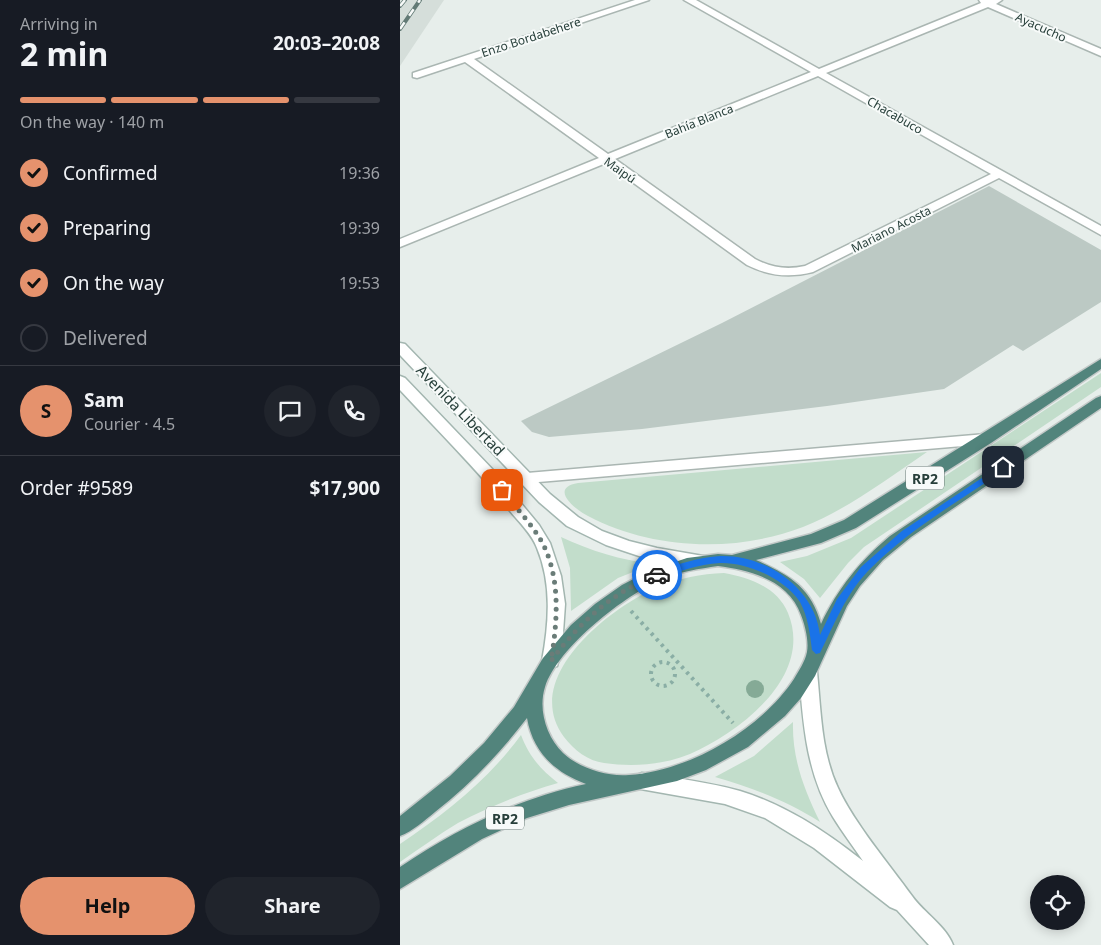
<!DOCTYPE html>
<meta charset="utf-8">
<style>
body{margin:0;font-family:"Noto Sans",sans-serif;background:#20242c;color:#f1f3f6;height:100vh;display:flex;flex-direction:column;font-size:19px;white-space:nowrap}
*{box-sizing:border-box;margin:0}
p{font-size:16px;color:#9ea1a6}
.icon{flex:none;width:28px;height:28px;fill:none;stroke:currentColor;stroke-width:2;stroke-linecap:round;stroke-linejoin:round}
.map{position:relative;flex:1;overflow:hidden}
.side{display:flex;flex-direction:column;background:#171b24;width:400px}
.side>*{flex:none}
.controls{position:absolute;left:630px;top:875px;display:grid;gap:10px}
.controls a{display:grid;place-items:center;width:55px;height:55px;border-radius:50%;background:#171b24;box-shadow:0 2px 12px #0003;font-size:25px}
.pin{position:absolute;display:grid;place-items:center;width:42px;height:42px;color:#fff;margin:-21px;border-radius:10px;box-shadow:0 2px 8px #0006}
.courier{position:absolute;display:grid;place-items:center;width:50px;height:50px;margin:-25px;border:4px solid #1a73e8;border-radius:50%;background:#fff;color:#222;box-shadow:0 1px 6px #0007}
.headline em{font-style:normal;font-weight:700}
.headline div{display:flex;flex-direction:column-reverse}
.headline{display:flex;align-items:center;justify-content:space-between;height:85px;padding:0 20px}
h1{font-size:32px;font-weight:700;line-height:38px}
.bar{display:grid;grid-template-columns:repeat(4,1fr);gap:8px 5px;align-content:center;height:60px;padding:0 20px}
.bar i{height:6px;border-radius:4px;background:#363941}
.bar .active{background:#e5926d}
.bar p{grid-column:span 4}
.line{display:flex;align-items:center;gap:12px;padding:0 20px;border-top:1px solid #363941}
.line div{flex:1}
.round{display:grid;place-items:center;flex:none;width:52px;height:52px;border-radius:26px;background:#20242c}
ol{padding:0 20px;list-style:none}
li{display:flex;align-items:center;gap:15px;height:55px}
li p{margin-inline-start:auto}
li .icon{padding:5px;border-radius:50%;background:#e5926d;color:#111;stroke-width:4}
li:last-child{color:#9ea1a6}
li i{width:28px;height:28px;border:2px solid #363941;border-radius:50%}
.cta{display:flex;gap:10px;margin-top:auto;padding:10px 20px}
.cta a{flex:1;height:58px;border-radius:30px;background:#e5926d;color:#111;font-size:20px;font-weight:700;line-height:58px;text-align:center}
.cta a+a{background:#20242c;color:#f1f3f6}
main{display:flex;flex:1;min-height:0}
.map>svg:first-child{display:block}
.built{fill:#d5deda}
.green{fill:#c2ddcb}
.building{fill:#bcc9c4}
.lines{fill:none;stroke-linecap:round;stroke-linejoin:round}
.minor-casing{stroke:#aab6b2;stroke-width:3}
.secondary-casing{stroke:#a3b6b0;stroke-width:3}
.trunk-casing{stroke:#c3c9c8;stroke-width:3}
.path{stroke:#8aaea5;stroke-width:4;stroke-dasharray:3 4.5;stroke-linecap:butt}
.minor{fill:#fff;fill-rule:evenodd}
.secondary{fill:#fff;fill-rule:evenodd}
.trunk{fill:#52847c;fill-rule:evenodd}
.rail-casing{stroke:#627a75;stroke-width:4}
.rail{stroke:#f7faf9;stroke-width:2.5;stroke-dasharray:8;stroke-linecap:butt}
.tree{fill:#85aa96}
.route{fill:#1a73e8}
.done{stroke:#6a7c78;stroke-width:5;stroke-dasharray:0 9}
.labels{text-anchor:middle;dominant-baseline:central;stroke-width:4;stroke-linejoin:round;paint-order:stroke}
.far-street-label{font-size:12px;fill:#273f3a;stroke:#f7faf9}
.shield{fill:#f7faf9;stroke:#657773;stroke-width:1}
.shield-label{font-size:14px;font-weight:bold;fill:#273f3a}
.street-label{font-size:15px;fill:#273f3a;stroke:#f7faf9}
</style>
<main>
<section class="side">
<div class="headline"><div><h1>2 min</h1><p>Arriving in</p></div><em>20:03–20:08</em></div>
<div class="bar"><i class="active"></i><i class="active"></i><i class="active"></i><i></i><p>On the way · 140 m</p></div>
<ol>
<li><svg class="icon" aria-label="check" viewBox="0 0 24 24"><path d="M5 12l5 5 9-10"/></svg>Confirmed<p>19:36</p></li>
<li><svg class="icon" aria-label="check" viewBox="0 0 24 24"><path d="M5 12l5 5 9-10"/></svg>Preparing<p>19:39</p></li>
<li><svg class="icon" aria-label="check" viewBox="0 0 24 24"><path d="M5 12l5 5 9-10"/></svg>On the way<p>19:53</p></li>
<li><i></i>Delivered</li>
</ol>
<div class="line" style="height:90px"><b class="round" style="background:#e5926d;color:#111">S</b><div><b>Sam</b><p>Courier · 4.5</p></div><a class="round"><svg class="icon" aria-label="chat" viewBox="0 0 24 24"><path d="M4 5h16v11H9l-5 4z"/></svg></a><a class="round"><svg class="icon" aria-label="phone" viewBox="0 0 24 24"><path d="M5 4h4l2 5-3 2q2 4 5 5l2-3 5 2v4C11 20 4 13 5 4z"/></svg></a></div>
<div class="line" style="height:65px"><div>Order #9589</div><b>$17,900</b></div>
<div class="cta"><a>Help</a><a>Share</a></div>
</section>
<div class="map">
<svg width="701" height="945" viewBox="0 0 701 945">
<rect width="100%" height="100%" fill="#e7eeeb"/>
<!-- built -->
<path class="built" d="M0 0H44L0 66Z"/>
<!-- green -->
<path class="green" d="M701 373V387L464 547 448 563 420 598 404 579 380 562 407 556 451 538Z
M527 452C487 479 448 509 403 527 335 553 253 550 188 516 176 510 148 488 178 483Z
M161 537C191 551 221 560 253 564L218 578 171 611 170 568Z
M324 573C350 578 377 587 388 613 414 676 340 732 290 754 264 765 232 767 204 763 188 761 174 750 164 737 120 678 209 608 258 587 279 578 301 574 324 573Z
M393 722C392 759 404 789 420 822 387 801 353 788 315 777L354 756Z
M121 735C129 756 140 769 158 783 123 793 90 806 58 823 38 835 19 849 0 862V844C46 813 88 780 121 735Z"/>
<!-- building -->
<path class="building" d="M589 186 701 250V302L623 351 613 345 544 389 427 406 242 429 149 437 132 432 121 421 322 323Z"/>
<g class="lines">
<!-- minor casing -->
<g class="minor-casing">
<path id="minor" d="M235 0H249L74 59 208 154 411 72 284 0H296L419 69 581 3 579 0H602L596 4 701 49V56L588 7 426 73 701 226V235L599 178 413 272C390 278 369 276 347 265L206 163 0 247V239L199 158 65 62 17 78 13 77V73ZM418 76 591 174 405 266C387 270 372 268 355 259L215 159Z
M586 434 591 435 593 439 591 443 586 444 127 483 122 482 119 478 122 474 127 473Z"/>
</g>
<!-- secondary casing -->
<g class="secondary-casing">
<path id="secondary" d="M0 343 5 344 150 494 178 517 202 531 229 541 257 548 309 557 311 561 309 565 303 567 288 565 242 557 206 545 167 526 139 502 0 355Z
M0 376 5 378 96 473 139 525 150 543 161 576 165 604 162 647 157 666 151 668 145 666 142 661C149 623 152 584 137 548 132 534 119 522 110 511 76 468 37 430 0 390Z
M408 665 414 667 417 672C421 711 421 752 438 788 454 823 489 864 512 896 524 913 546 926 553 945H529L497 910 490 907 414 848 365 818 325 804 235 788 233 782 235 776 242 773C275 778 308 782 340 791 386 805 426 832 463 861 453 846 442 832 433 817 406 773 403 722 399 672L402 667Z"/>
</g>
<!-- trunk casing -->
<g class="trunk-casing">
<path id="trunk" d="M701 359V369L591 443 456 528 421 543 356 560C389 575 411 587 421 624 438 588 460 561 490 536L696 398 701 396V408L511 537 483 560 460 586 447 606 415 676 401 698 385 716 348 747 306 770 277 781 169 805 127 818 82 839 0 889V867C58 828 117 799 186 784 154 772 133 752 127 718 100 753 70 785 35 812 24 821 13 831 0 836V816L50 776 84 743 114 707 143 658 171 625 195 604 222 585 251 570 287 558 318 554 332 555 411 534 444 520ZM318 566C350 570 389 580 401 615 405 625 409 641 407 652 405 662 399 670 394 679 361 729 289 771 229 775 207 777 179 768 163 753 146 736 138 709 145 687 158 647 226 594 263 579 281 571 299 569 318 566Z"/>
</g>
<!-- path -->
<path class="path" d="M231 611 333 723
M251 674a12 12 0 1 1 24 0a12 12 0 1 1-24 0Z"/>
<!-- minor -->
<use href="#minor" class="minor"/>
<!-- secondary -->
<use href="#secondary" class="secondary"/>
<!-- trunk -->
<use href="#trunk" class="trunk"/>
<!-- rail casing -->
<g class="rail-casing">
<path id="rail" d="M0 6 5 0
M0 29 20 0"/>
</g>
<!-- rail -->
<use href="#rail" class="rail"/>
</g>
<!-- trees -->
<circle class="tree" cx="355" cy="689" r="9"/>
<!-- route -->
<path class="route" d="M603 464 606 465V469C559 501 508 530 468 571 446 594 434 625 420 653L416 654 412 650C410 634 408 617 400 602 385 579 347 562 320 563 298 564 278 572 257 579L253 575 254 573C275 565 298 557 321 556 366 555 415 588 420 635L437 599 461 567 502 531Z"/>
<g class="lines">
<!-- done -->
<path class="done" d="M102 490C116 508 134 526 144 546 161 582 157 624 151 661 179 623 212 592 257 575"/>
</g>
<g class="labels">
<!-- far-street labels -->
<g class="far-street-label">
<text transform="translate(641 27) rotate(24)">Ayacucho</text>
<text transform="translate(131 37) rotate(-18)">Enzo Bordabehere</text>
<text transform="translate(495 115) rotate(30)">Chacabuco</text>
<text transform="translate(299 121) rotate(-22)">Bahía Blanca</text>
<text transform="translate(220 170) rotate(35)">Maipú</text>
<text transform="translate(491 229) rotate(-27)">Mariano Acosta</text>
</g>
<!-- shield labels -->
<g class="shield">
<rect x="506" y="466.5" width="38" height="23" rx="4"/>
<rect x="86" y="806.5" width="38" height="23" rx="4"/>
</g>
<g class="shield-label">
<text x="525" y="478">RP2</text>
<text x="105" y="818">RP2</text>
</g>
<!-- street labels -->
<g class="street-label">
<text transform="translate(61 410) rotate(46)">Avenida Libertad</text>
</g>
</g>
</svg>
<div class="controls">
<a><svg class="icon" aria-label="locate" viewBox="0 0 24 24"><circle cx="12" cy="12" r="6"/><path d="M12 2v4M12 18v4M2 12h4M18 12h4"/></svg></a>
</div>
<div class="pin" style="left:102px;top:490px;background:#ea580c"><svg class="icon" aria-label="bag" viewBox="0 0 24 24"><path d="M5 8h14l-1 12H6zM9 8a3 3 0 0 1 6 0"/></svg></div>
<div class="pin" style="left:603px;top:467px;background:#1f2937"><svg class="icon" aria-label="home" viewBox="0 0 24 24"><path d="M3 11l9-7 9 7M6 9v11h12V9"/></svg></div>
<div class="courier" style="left:257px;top:575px"><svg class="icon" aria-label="car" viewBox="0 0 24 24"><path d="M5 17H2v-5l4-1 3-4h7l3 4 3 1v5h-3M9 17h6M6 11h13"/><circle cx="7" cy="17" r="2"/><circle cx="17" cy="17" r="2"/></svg></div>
</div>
</main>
